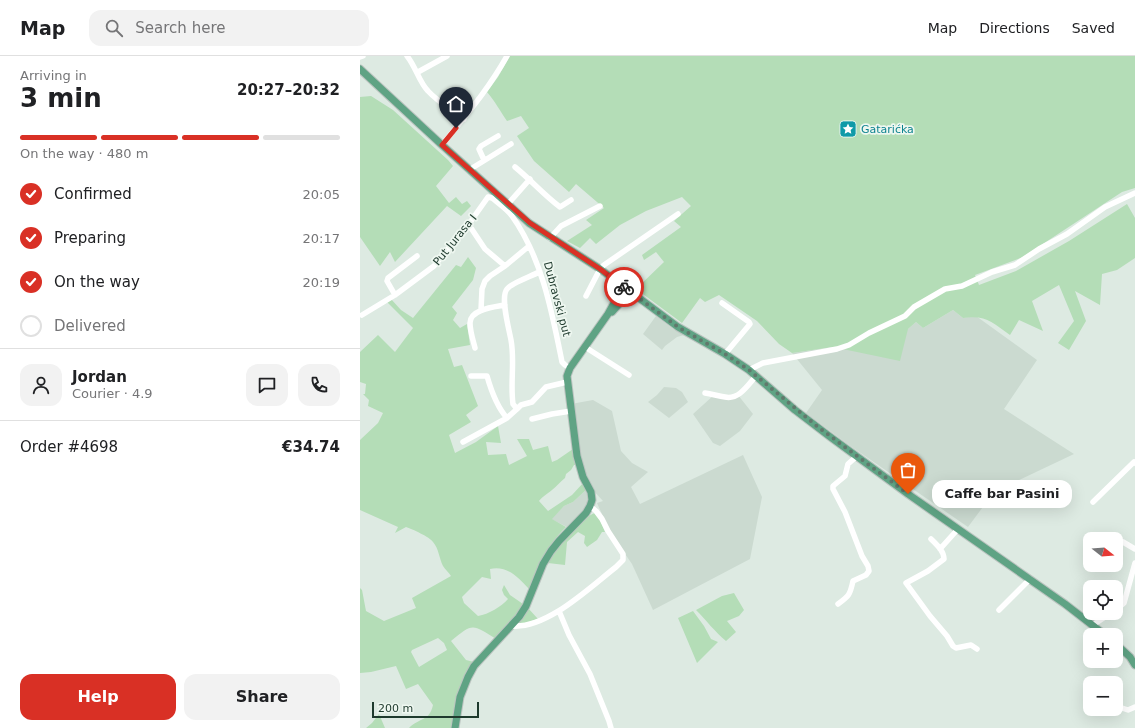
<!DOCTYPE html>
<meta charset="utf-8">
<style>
body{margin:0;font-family:"DejaVu Sans",sans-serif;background:#f2f2f2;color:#202124;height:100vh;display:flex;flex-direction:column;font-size:15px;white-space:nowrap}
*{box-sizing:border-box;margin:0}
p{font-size:13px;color:#757577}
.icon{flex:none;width:22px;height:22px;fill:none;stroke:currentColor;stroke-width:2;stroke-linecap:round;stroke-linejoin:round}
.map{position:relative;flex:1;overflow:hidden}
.panel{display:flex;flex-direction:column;background:#fff;width:360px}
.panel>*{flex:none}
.needle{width:26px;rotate:107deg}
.fabs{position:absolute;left:723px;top:476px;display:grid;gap:8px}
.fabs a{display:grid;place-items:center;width:40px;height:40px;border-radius:8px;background:#fff;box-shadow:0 4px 16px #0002;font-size:20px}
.scale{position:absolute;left:12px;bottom:10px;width:107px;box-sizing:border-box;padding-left:4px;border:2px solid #1e3a2d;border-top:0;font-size:11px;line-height:14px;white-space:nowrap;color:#1e3a2d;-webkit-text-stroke:3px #eef7f0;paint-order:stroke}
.pin{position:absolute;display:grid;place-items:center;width:34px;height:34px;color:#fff;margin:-41px -17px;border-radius:50% 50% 50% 0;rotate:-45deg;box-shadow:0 0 4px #0007}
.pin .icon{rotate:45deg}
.courier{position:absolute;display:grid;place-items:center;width:40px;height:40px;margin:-20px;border:3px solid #d93025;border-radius:50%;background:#fff;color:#222;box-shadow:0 1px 5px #0007}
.bubble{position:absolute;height:28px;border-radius:12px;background:#fff;box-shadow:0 4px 16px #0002;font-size:13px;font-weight:600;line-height:28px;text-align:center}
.overview em{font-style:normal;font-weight:600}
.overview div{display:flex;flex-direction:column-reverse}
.overview{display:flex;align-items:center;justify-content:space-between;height:68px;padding:0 20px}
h1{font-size:26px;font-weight:600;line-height:30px}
.bar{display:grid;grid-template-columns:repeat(4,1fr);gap:6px 4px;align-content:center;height:48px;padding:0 20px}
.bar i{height:5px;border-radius:3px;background:#e0e0e0}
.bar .active{background:#d93025}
.bar p{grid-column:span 4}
.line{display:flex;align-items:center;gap:10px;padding:0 20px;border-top:1px solid #e0e0e0}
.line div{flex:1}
.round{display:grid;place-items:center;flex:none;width:42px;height:42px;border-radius:12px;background:#f2f2f2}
ol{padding:0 20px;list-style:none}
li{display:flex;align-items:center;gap:12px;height:44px}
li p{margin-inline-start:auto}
li .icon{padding:4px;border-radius:50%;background:#d93025;color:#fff;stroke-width:4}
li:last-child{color:#757577}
li i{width:22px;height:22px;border:2px solid #e0e0e0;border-radius:50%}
.primary-button{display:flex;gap:8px;margin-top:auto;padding:8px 20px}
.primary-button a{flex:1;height:46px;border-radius:12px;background:#d93025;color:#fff;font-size:16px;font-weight:600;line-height:46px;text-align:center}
.primary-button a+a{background:#f2f2f2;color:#202124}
header{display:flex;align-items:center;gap:24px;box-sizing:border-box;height:56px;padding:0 20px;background:#fff;border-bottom:1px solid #e0e0e0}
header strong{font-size:19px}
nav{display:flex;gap:22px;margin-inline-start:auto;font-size:14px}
.search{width:280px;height:36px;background:#f2f2f2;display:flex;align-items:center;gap:10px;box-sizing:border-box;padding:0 14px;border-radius:12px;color:#757577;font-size:15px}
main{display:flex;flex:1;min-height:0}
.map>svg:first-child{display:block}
.built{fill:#cbdad0}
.green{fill:#b4ddb7;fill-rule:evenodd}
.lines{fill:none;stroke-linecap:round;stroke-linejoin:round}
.major-casing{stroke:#bcc4c0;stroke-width:9}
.minor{stroke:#fff;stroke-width:5.5}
.major{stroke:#5fa384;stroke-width:7}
.done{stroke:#61786c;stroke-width:4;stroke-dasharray:0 7.2}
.route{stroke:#d93025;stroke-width:5}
.labels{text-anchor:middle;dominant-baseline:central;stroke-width:3.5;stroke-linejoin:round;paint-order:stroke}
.culture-label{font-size:11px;fill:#0d838f;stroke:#eef7f0;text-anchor:start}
.street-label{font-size:11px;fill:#1e3a2d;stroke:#eef7f0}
</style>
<header>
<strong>Map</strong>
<div class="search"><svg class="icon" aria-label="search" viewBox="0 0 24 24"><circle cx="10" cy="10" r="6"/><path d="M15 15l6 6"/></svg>Search here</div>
<nav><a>Map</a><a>Directions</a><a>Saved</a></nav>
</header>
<main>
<section class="panel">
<div class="overview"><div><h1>3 min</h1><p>Arriving in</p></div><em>20:27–20:32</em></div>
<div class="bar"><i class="active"></i><i class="active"></i><i class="active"></i><i></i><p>On the way · 480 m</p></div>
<ol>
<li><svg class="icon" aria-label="check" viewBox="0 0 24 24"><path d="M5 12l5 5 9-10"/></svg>Confirmed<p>20:05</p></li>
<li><svg class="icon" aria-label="check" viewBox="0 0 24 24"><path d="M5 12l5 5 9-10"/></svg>Preparing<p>20:17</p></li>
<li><svg class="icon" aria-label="check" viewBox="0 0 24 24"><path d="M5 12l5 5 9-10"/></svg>On the way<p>20:19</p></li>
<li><i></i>Delivered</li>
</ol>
<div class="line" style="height:72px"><a class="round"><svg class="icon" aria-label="person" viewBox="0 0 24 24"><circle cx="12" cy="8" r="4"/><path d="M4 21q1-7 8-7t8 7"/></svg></a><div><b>Jordan</b><p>Courier · 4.9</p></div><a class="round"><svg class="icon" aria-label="chat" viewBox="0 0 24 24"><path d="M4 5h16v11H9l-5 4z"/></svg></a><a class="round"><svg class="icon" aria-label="phone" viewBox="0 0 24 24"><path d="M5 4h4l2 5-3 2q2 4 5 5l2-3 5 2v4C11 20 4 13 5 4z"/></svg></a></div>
<div class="line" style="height:52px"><div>Order #4698</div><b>€34.74</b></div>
<div class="primary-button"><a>Help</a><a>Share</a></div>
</section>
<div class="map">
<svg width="775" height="672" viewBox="0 0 775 672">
<rect width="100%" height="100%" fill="#ddeae2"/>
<!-- built -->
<path class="built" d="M593 254 603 262 616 260 677 304 644 353 714 398 634 436 608 471 489 389 446 357 462 334 432 297 473 291 548 273 556 266 563 272Z
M296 260 313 273 321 276 324 279 317 281 305 290 302 294 283 278Z
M304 331 316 332 322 336 328 346 309 362 288 346 297 339Z
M354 339H378L393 358 380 375 360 390 353 387 333 358Z
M233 344 252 355 261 395 272 407 288 416 271 431 280 448 383 399 402 441 390 503 293 554 272 508 250 476 237 447 243 445 232 433 226 423 219 402 211 348Z
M227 433 228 439 227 448 223 455 207 471 191 463 204 450 213 446Z"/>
<!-- green -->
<path class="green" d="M150 0H775V132L762 136 663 201 615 219 619 229 656 215 709 185 767 148 775 162V202L757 214 742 218 740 249 715 235 726 265 709 294 698 287 714 265 699 229 672 245 683 275 659 264 650 279C631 266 627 259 603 262L593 254 563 272 556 266 548 273 540 305 473 291 432 297 419 288 397 265 359 239 345 246 340 242 322 267 276 233 304 206 296 196 284 204 282 199 321 171 314 165 331 150 322 141 286 155 260 169 236 188 230 182 220 192 207 185 232 169 226 164 244 152 216 128 209 136 174 105 157 80 169 72 161 60 147 65C140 55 135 45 127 36L138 21Z
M11 40 33 54 88 104 93 110 76 130 89 147 96 141 102 148 107 145 111 150 101 160 87 150 35 206 30 196 20 210 0 181V41Z
M108 201 116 212 113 224 92 251 97 257 93 264 100 272 107 268 110 289 88 293 94 311 102 309 118 350 106 359 111 366 89 379 95 397 116 386 138 370 141 387 126 386 128 399 146 398 149 409 167 400 157 383H169L173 394 188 390 192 406 197 404 213 393 217 409H214L211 414 206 418 205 422C200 426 197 430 192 434 187 438 183 440 179 445L188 455 212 439 224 426 227 433 213 446 204 450 192 463 206 471C187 490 178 508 169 533 159 522 147 509 130 513L131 523 122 521 102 541 104 547 118 560C129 558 141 551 148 543L144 539 142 534 144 529 150 539 163 548 156 559 136 583C112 568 113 567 91 585L106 604 114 606 106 616 102 627 93 672H49C60 661 69 666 73 649L58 628 46 633 36 610 11 616 0 617V532L2 534 6 555 24 565 56 552 52 542 91 520C89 517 85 513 83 510 79 502 79 493 73 486 70 481 52 473 46 471L35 477 38 471 0 454V384L18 367 23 357 8 350 9 344 3 338H5L6 328 0 326V296L18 279 35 296 53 272 27 246 31 243 41 254 53 262 96 209 101 211ZM78 582 84 587 87 594 59 611 51 596 52 594Z
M235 457 240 464 245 476H242L237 484 227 491 224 487 225 480 218 476 207 486 205 509 188 507C191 496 225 459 235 457Z
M374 537 384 554 379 560 367 565 376 576 366 585C355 576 346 564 336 554L362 540Z
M170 547 171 549 168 552 178 563 165 567H159Z
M333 555 344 570 351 583 358 586 337 607 318 562Z
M19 658 25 672H6L12 667Z"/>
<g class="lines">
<!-- major casing -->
<g class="major-casing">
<path id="major" d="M0 13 82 89 169 167 240 213 318 271 365 298 389 314 435 354 469 380 548 438 705 548 745 579
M252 256 260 247 270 235
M756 588 770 601 775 609
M95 672 100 641 108 621 114 610 159 561 166 550 183 508 191 495 199 485 226 457 230 450 232 444 231 436 223 421 217 400 207 320 210 312 248 258 258 240 263 235 268 233"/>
</g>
<!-- minor -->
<path class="minor" d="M47 0C56 11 59 26 68 35 78 46 92 54 104 63
M0 1 3 0
M58 16 87 0
M82 89C106 59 128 34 147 0
M124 104 119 93 121 90 138 80
M155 111C171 124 184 139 200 151L211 144
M109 114 151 88
M148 148 170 123
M109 169 125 193 145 210
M190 182 201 170 240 150
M179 216C172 220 151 227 147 233 140 241 149 273 151 284 155 305 150 327 153 348L157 353 161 349 172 346 186 331 207 326
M35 239 27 225 28 222 57 200
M226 240 240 213 244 209 318 158
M362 247 389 266 390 268 365 298
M121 254 122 233 125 225 130 220 145 210 169 190
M2 259 35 239 74 210 111 165 128 141 132 142C138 147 147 153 152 160 182 202 192 256 202 306L205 309 210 312
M225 291 269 319
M115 292C113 284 110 275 110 267 110 253 135 251 145 249
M389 314 403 307 477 293 489 289 509 277 545 260 554 251 585 233 602 230 632 216 655 209 679 193 707 178 745 151 775 137
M111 320H127C131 334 137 351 147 362
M345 337C352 338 358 340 365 341 379 344 388 329 396 320
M172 363 192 358 211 355
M103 386 147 362 157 353
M733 446 774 406 775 407
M571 483C577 489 584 495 584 503L568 515 546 527 570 560 587 580 593 590 596 592 611 589 617 593
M763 486 775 493
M580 493 598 473
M478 548C489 540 490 539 493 525L506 519 509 515 508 510 502 500 485 456 473 433V430L485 420 488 408 497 400
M639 554 670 523
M756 554 764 547 775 507
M199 555 209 579 230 618 249 665 251 672
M733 569 751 557
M152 570C187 573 229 532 256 511L263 504V498L248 475 242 463 236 455 230 450
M728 636 730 637
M756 650 768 654 775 651"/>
<!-- major -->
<use href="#major" class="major"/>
</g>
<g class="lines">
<!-- done -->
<path class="done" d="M264 231 318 271 365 298 389 314 458 371 548 438"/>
<!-- route -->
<path class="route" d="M96 72 82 89 170 167 240 213 264 231"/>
</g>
<!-- icons -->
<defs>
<g id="sight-square" transform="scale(0.9)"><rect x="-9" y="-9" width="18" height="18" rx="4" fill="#0f9aa8" stroke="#eef7f0"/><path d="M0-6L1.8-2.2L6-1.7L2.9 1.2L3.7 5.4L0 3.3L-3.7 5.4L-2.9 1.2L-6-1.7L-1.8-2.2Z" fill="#fff"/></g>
</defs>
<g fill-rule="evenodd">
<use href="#sight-square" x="488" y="73"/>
</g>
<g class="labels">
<!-- culture labels -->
<g class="culture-label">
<text x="501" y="73">Gatarićka</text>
</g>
<!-- street labels -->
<g class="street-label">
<text transform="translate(95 184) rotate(-51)">Put Jurasa I</text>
<text transform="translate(197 243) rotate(75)">Dubravski put</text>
</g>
</g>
</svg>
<div class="fabs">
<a><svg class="needle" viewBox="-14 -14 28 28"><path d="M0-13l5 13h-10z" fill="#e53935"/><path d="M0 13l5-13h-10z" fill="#757577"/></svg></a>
<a><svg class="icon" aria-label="locate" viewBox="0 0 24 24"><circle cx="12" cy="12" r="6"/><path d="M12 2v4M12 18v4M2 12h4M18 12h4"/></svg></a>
<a>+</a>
<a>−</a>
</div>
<div class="scale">200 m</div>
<div class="pin" style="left:548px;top:438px;background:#ea580c"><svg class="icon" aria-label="bag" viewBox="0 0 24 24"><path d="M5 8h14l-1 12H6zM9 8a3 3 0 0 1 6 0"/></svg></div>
<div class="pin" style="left:96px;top:72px;background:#1f2937"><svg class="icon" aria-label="home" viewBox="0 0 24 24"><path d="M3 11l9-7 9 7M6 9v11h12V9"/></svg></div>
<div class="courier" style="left:264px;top:231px"><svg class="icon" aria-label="bike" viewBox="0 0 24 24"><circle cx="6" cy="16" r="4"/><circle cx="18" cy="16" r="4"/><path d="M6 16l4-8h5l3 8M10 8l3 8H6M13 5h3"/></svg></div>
<div class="bubble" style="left:572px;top:424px;width:140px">Caffe bar Pasini</div>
</div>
</main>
